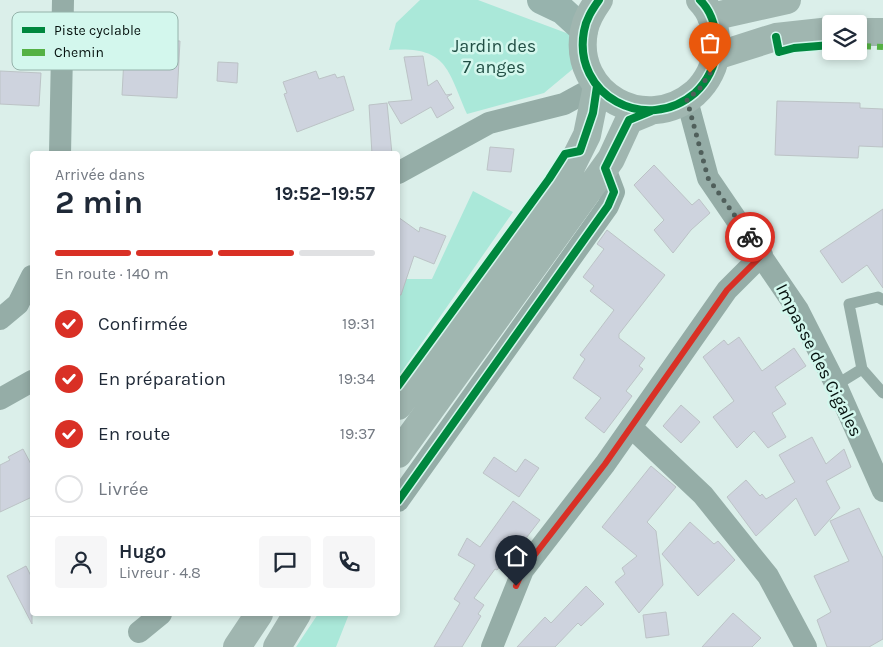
<!DOCTYPE html>
<html lang="fr">
<meta charset="utf-8">
<style>
body{margin:0;font-family:Karla,sans-serif;background:#f6f6f7;color:#1f2937;height:100vh;display:flex;flex-direction:column;font-size:19px;white-space:nowrap}
*{box-sizing:border-box;margin:0}
p{font-size:16px;color:#747a83}
.icon{flex:none;width:28px;height:28px;fill:none;stroke:currentColor;stroke-width:2;stroke-linecap:round;stroke-linejoin:round}
.map{position:relative;flex:1;overflow:hidden}
.panel{position:absolute;left:30px;top:151px;width:370px;height:465px;display:flex;flex-direction:column;background:#fff;border-radius:5px;box-shadow:0 2px 8px #0003}
.panel>*{flex:none}
.tools{position:absolute;left:822px;top:15px;display:grid;gap:10px}
.tools a{display:grid;place-items:center;width:45px;height:45px;border-radius:5px;background:#fff;box-shadow:0 2px 8px #0003;font-size:25px}
.pin{position:absolute;display:grid;place-items:center;width:42px;height:42px;color:#fff;margin:-51px -21px;border-radius:50% 50% 50% 0;rotate:-45deg;box-shadow:0 0 5px #0007}
.pin .icon{rotate:45deg}
.courier{position:absolute;display:grid;place-items:center;width:50px;height:50px;margin:-25px;border:4px solid #d93025;border-radius:50%;background:#fff;color:#222;box-shadow:0 1px 6px #0007}
.overview em{font-style:normal;font-weight:700}
.overview div{display:flex;flex-direction:column-reverse}
.overview{display:flex;align-items:center;justify-content:space-between;height:85px;padding:0 25px}
h1{font-size:32px;font-weight:700;line-height:38px}
.bar{display:grid;grid-template-columns:repeat(4,1fr);gap:8px 5px;align-content:center;height:60px;padding:0 25px}
.bar i{height:6px;border-radius:4px;background:#e0e1e3}
.bar .selected{background:#d93025}
.bar p{grid-column:span 4}
.line{display:flex;align-items:center;gap:12px;padding:0 25px;border-top:1px solid #e0e1e3}
.line div{flex:1}
.round{display:grid;place-items:center;flex:none;width:52px;height:52px;border-radius:5px;background:#f6f6f7}
ol{padding:0 25px;list-style:none}
li{display:flex;align-items:center;gap:15px;height:55px}
li p{margin-inline-start:auto}
li .icon{padding:5px;border-radius:50%;background:#d93025;color:#fff;stroke-width:4}
li:last-child{color:#747a83}
li i{width:28px;height:28px;border:2px solid #e0e1e3;border-radius:50%}
.map>svg:first-child{display:block}
.green{fill:#aae8d9}
.building{fill:#ced3de;stroke:#bcc3c6}
.lines{fill:none;stroke-linecap:round;stroke-linejoin:round}
.lane{stroke:#95ada7;stroke-width:11}
.street{stroke:#95ada7;stroke-width:22}
.secondary{stroke:#97b3ad;stroke-width:28}
.highway{stroke:#a0b6b0;stroke-width:28}
.quiet{stroke:#54b144;stroke-width:6;stroke-dasharray:12 6;stroke-linecap:butt}
.cycleway-casing{stroke:#d3f7ed;stroke-width:11}
.cycleway{stroke:#00873e;stroke-width:8}
.done{stroke:#505f5b;stroke-width:5;stroke-dasharray:0 9}
.route{stroke:#d93025;stroke-width:6}
.labels{text-anchor:middle;dominant-baseline:central;stroke-width:5;stroke-linejoin:round;paint-order:stroke}
.park-label{font-size:18px;fill:#214e44;stroke:#d3f7ed}
.street-label{font-size:18px;fill:#05110e;stroke:#d3f7ed}
.key{fill:#d3f7ed;stroke:#95b2aa;stroke-width:1}
.key-label{font-size:14px;fill:#05110e}
</style>
<div class="map">
<svg width="883" height="647" viewBox="0 0 883 647">
<rect width="100%" height="100%" fill="#dbefea"/>
<!-- green -->
<path class="green" d="M420 0H478L569 34 574 68 544 93 467 114C447 68 447 46 389 50L396 23Z
M473 191 513 212 398 377V279H432Z
M318 614H349L336 647H296Z"/>
<!-- building -->
<path class="building" d="M125 39 180 41 177 98 122 95Z
M423 56 428 86 437 80 446 95 452 94 447 97 454 108 437 118 431 107 401 124 388 102 412 100 404 57Z
M218 62 238 63 237 83 217 81Z
M0 71 41 73 39 106 0 104Z
M316 71 319 79 335 74 337 78 344 76 354 110 297 132 284 94 287 93 283 82Z
M777 101 860 103V108L883 109V147L859 146 858 158 775 155Z
M387 103 392 154H372L369 105Z
M490 147 514 149 511 172 487 170Z
M654 165 692 205 699 199 710 213 691 230 673 253 654 230 664 220 634 185Z
M883 209V288L867 265 842 283 820 251Z
M398 217 419 232 420 227 446 236 434 264 414 256 401 295H398Z
M607 230 665 275 619 334V338L645 358 639 366 643 369 626 391 632 396 604 433 585 418 601 398 573 378 585 359 580 355 614 310 590 291 594 286 583 277 604 249 597 244Z
M739 337 762 371 794 348 806 366 775 387 786 404 772 413 786 437 768 448 754 431 737 448 713 417 734 401 703 357 724 340 728 345Z
M681 405 700 422 681 443 663 426Z
M812 437 826 464 844 449 851 467 826 481 840 508 815 536 796 498 756 536 727 497 746 480 760 496 762 494 766 499 795 482 779 455Z
M23 449 32 466V497L0 512V465L10 460 8 457Z
M494 457 516 472 525 459 539 468 519 497 483 473Z
M651 466 676 487 647 522 656 531 663 585 639 613 615 582 625 574 622 568 637 556 602 527Z
M513 501 540 520 507 563 505 561 497 570 495 569 474 598 484 605 478 614 481 616 462 647H434L460 603 454 599 475 565 458 555 467 538 480 547Z
M859 508 883 558V639L869 647H827L817 620 831 612 814 576 849 561 830 521Z
M690 522 714 544 718 541 735 560 698 596 662 554Z
M26 566 32 578V624L7 576Z
M586 586 604 604 581 626 578 623 555 647H517L545 617 551 623Z
M666 612 669 635 646 638 643 615Z
M733 613 761 638 752 647H702Z"/>
<g class="lines">
<!-- lane -->
<path class="lane" d="M862 369 883 393
M836 385 862 369 849 304 878 297 883 300"/>
<!-- street -->
<path class="street" d="M687 100 708 178 798 310 836 385 883 491
M60 154 63 0
M398 173 489 123 564 104 597 86
M0 319 18 304 32 276
M0 399 32 381
M631 427 703 495 768 576 806 647
M398 501 608 206 614 192 605 168
M139 632 161 614
M492 647 523 570 605 464 727 290 762 255"/>
<!-- secondary -->
<path class="secondary" d="M541 0 562 10 584 30"/>
<!-- highway -->
<path class="highway" d="M599 0C592 10 586 19 584 31 572 95 646 135 695 93 707 82 716 65 716 49 717 32 713 13 700 0
M711 17 787 0
M859 32H883
M716 56 776 37 831 31
M398 406 567 175 587 135 597 86
M398 454 611 159 629 120 651 111
M237 647 259 614
M277 647 297 614"/>
<!-- quiet -->
<path class="quiet" d="M859 46 883 47"/>
<!-- cycleway casing -->
<g class="cycleway-casing">
<path id="cycleway" d="M599 0C592 10 586 19 584 31 572 95 646 135 695 93 707 82 716 65 716 49 717 32 713 13 700 0
M776 37 779 52 794 48 831 45
M398 386 549 179 565 154 580 151 593 113 597 86
M398 501 608 206 614 192 605 168 629 120 651 111"/>
</g>
<!-- cycleway -->
<use href="#cycleway" class="cycleway"/>
</g>
<g class="lines">
<!-- done -->
<path class="done" d="M710 73 700 88 687 100 708 178 750 237"/>
<!-- route -->
<path class="route" d="M516 586 523 570 605 464 727 290 762 255 750 237"/>
</g>
<g class="labels">
<!-- park labels -->
<g class="park-label">
<text x="494" y="46">Jardin des<tspan x="494" dy="21">7 anges</tspan></text>
</g>
<!-- street labels -->
<g class="street-label">
<text transform="translate(819 360) rotate(63)">Impasse des Cigales</text>
</g>
</g>
<!-- legend -->
<rect x="12" y="12" width="166" height="58" rx="8" class="key"/>
<rect x="22" y="27" width="23" height="6" fill="#00873e"/>
<rect x="22" y="49" width="23" height="7" fill="#54b144"/>
<g class="key-label">
<text x="54" y="35">Piste cyclable</text>
<text x="54" y="57">Chemin</text>
</g>
</svg>
<div class="tools">
<a><svg class="icon" aria-label="layers" viewBox="0 0 24 24"><path d="M12 4l9 5-9 5-9-5zM3 14l9 5 9-5"/></svg></a>
</div>
<div class="pin" style="left:710px;top:73px;background:#ea580c"><svg class="icon" aria-label="bag" viewBox="0 0 24 24"><path d="M5 8h14l-1 12H6zM9 8a3 3 0 0 1 6 0"/></svg></div>
<div class="pin" style="left:516px;top:586px;background:#1f2937"><svg class="icon" aria-label="home" viewBox="0 0 24 24"><path d="M3 11l9-7 9 7M6 9v11h12V9"/></svg></div>
<div class="courier" style="left:750px;top:237px"><svg class="icon" aria-label="bike" viewBox="0 0 24 24"><circle cx="6" cy="16" r="4"/><circle cx="18" cy="16" r="4"/><path d="M6 16l4-8h5l3 8M10 8l3 8H6M13 5h3"/></svg></div>
<section class="panel">
<div class="overview"><div><h1>2 min</h1><p>Arrivée dans</p></div><em>19:52–19:57</em></div>
<div class="bar"><i class="selected"></i><i class="selected"></i><i class="selected"></i><i></i><p>En route · 140 m</p></div>
<ol>
<li><svg class="icon" aria-label="check" viewBox="0 0 24 24"><path d="M5 12l5 5 9-10"/></svg>Confirmée<p>19:31</p></li>
<li><svg class="icon" aria-label="check" viewBox="0 0 24 24"><path d="M5 12l5 5 9-10"/></svg>En préparation<p>19:34</p></li>
<li><svg class="icon" aria-label="check" viewBox="0 0 24 24"><path d="M5 12l5 5 9-10"/></svg>En route<p>19:37</p></li>
<li><i></i>Livrée</li>
</ol>
<div class="line" style="height:90px"><a class="round"><svg class="icon" aria-label="person" viewBox="0 0 24 24"><circle cx="12" cy="8" r="4"/><path d="M4 21q1-7 8-7t8 7"/></svg></a><div><b>Hugo</b><p>Livreur · 4.8</p></div><a class="round"><svg class="icon" aria-label="chat" viewBox="0 0 24 24"><path d="M4 5h16v11H9l-5 4z"/></svg></a><a class="round"><svg class="icon" aria-label="phone" viewBox="0 0 24 24"><path d="M5 4h4l2 5-3 2q2 4 5 5l2-3 5 2v4C11 20 4 13 5 4z"/></svg></a></div>
</section>
</div>
